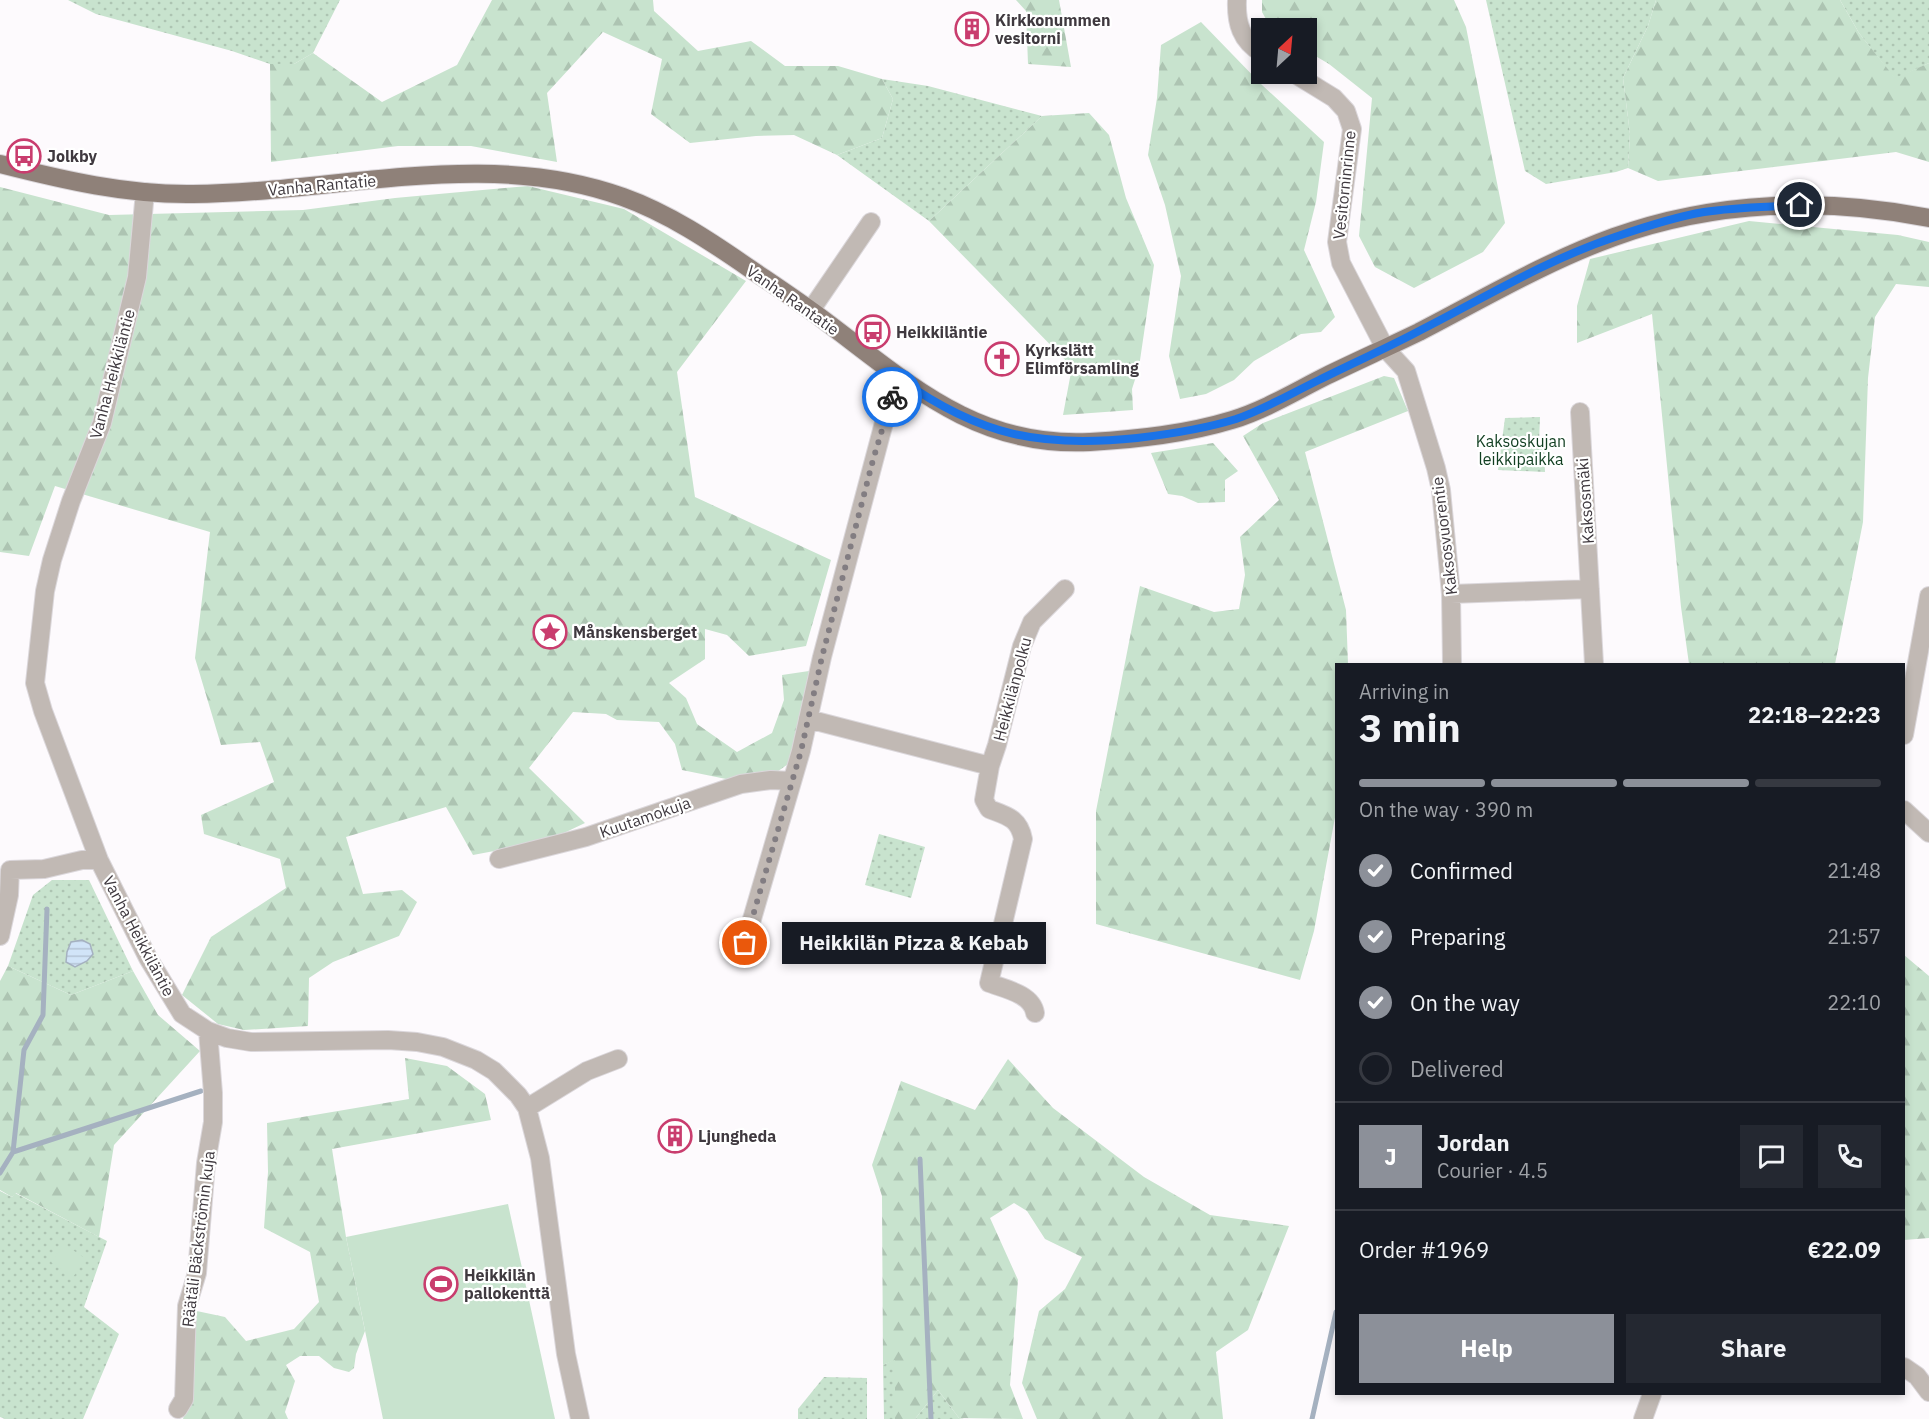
<!DOCTYPE html>
<meta charset="utf-8">
<style>
body{margin:0;font-family:"IBM Plex Sans",sans-serif;background:#242831;color:#f1f3f6;height:100vh;display:flex;flex-direction:column;font-size:22px;white-space:nowrap}
*{box-sizing:border-box;margin:0}
p{font-size:20px;color:#9ea1a6}
.icon{flex:none;width:33px;height:33px;fill:none;stroke:currentColor;stroke-width:2;stroke-linecap:round;stroke-linejoin:round}
.map{position:relative;flex:1;overflow:hidden}
.sheet{position:absolute;left:1335px;top:663px;width:570px;height:732px;display:flex;flex-direction:column;background:#171b24;border-radius:0px;box-shadow:0 3px 9px #0003}
.sheet>*{flex:none}
.needle{width:39px;rotate:26deg}
.controls{position:absolute;left:1251px;top:18px;display:grid;gap:12px}
.controls a{display:grid;place-items:center;width:66px;height:66px;border-radius:0px;background:#171b24;box-shadow:0 3px 9px #0003;font-size:30px}
.pin{position:absolute;display:grid;place-items:center;width:51px;height:51px;color:#fff;margin:-26px;border:3px solid #fff;border-radius:50%;box-shadow:0 2px 6px #0007}
.courier{position:absolute;display:grid;place-items:center;width:60px;height:60px;margin:-30px;border:4px solid #1a73e8;border-radius:50%;background:#fff;color:#222;box-shadow:0 2px 8px #0007}
.bubble{position:absolute;height:42px;border-radius:0px;background:#171b24;box-shadow:0 3px 9px #0003;font-size:20px;font-weight:700;line-height:42px;text-align:center}
.summary em{font-style:normal;font-weight:700}
.summary div{display:flex;flex-direction:column-reverse}
.summary{display:flex;align-items:center;justify-content:space-between;height:102px;padding:0 24px}
h1{font-size:39px;font-weight:700;line-height:45px}
.bar{display:grid;grid-template-columns:repeat(4,1fr);gap:9px 6px;align-content:center;height:72px;padding:0 24px}
.bar i{height:8px;border-radius:4px;background:#363941}
.bar .on{background:#8c9099}
.bar p{grid-column:span 4}
.line{display:flex;align-items:center;gap:15px;padding:0 24px;border-top:2px solid #363941}
.line div{flex:1}
.round{display:grid;place-items:center;flex:none;width:63px;height:63px;border-radius:0px;background:#242831}
ol{padding:0 24px;list-style:none}
li{display:flex;align-items:center;gap:18px;height:66px}
li p{margin-inline-start:auto}
li .icon{padding:6px;border-radius:50%;background:#8c9099;color:#fff;stroke-width:4}
li:last-child{color:#9ea1a6}
li i{width:33px;height:33px;border:3px solid #363941;border-radius:50%}
.primary-button{display:flex;gap:12px;margin-top:auto;padding:12px 24px}
.primary-button a{flex:1;height:69px;border-radius:0px;background:#8c9099;color:#fff;font-size:24px;font-weight:700;line-height:69px;text-align:center}
.primary-button a+a{background:#242831;color:#f1f3f6}
.map>svg:first-child{display:block}
.grass{fill:url(#grass-dots)}
.forest{fill:url(#forest-firs)}
.garden{fill:#c8e3ce}
.water{fill:url(#water-rules);stroke:#a5b1c0;stroke-width:1.5}
.lines{fill:none;stroke-linecap:round;stroke-linejoin:round}
.stream{stroke:#a5b1c0;stroke-width:5}
.minor-casing{stroke:#dbd7db;stroke-width:20}
.major-casing{stroke:#dbd7db;stroke-width:20}
.minor{stroke:#c1b9b4;stroke-width:18}
.major{stroke:#8f8179;stroke-width:18}
.done{stroke:#827d82;stroke-width:6;stroke-dasharray:0 10.8}
.route{stroke:#1a73e8;stroke-width:8}
.labels{text-anchor:middle;dominant-baseline:central;stroke-width:4.5;stroke-linejoin:round;paint-order:stroke}
.poi-label{font-size:16px;font-weight:bold;fill:#3f393f;stroke:#fff;text-anchor:start}
.street-label{font-size:16px;fill:#3f393f;stroke:#fff}
.park-label{font-size:16px;fill:#113e21;stroke:#fff}
</style>
<div class="map">
<svg width="1929" height="1419" viewBox="0 0 1929 1419">
<defs>
<pattern id="grass-dots" width="8" height="8" patternUnits="userSpaceOnUse" patternTransform="scale(1.5)"><rect width="8" height="8" fill="#c8e3ce"/><path d="M2 2h.1M6 6h.1" fill="none" stroke="#adc4b2" stroke-width="1.8" stroke-linecap="round"/></pattern>
<pattern id="forest-firs" width="22" height="20" patternUnits="userSpaceOnUse" patternTransform="scale(1.5)"><rect width="22" height="20" fill="#c8e3ce"/><path d="M5 1l3.5 6h-7zM16 11l3.5 6h-7z" fill="#adc4b2"/></pattern>
<pattern id="water-rules" width="6" height="5" patternUnits="userSpaceOnUse" patternTransform="scale(1.5)"><rect width="6" height="5" fill="#d1e4f8"/><path d="M0 2.5h6" fill="none" stroke="#b4c4d6"/></pattern>
</defs>
<rect width="100%" height="100%" fill="#fdfafd"/>
<!-- grass -->
<path class="grass" d="M68 0H340L313 53 294 64H270L232 51 96 14Z
M1486 0H1656L1648 26 1623 78 1630 134 1628 168 1616 172 1546 184 1525 171Z
M1840 0H1929V63L1895 79 1859 33Z
M882 79 928 86 1042 116 929 221 837 155 882 138 893 99Z
M1540 417 1539 443H1544L1545 472 1498 470 1505 418Z
M879 834 925 847 911 898 865 885Z
M52 880H89L133 971 71 995 8 966 33 895Z
M0 1191 12 1197 15 1193 107 1241 84 1307 119 1334 83 1419H5L0 1417Z
M895 1359V1419H884L883 1365Z
M824 1377 867 1378V1419H798V1409Z
M938 1390 959 1418 964 1419H915Z"/>
<!-- forest -->
<path class="forest" d="M492 0H653L654 11 698 51 751 41 785 66H838L882 79 893 99 882 138 837 155 794 135 756 136 690 143 651 114 662 59 603 32 547 93 557 162 471 146H398L271 162 270 64H294L313 53 382 102 457 65Z
M1016 0H1059L1071 67 1028 64 1026 11Z
M1262 0H1454L1466 27 1505 223 1483 252 1414 288 1375 267 1359 236 1372 98 1329 64 1307 51 1306 28H1271L1262 12Z
M1656 0H1840L1859 33 1895 78 1929 63V162L1896 152 1658 181 1628 168 1630 134 1623 78 1648 26Z
M1201 22 1262 85 1324 142 1316 202 1304 250 1335 317 1321 332 1301 334 1254 361 1234 380 1206 394 1180 399 1169 356 1181 276 1165 205 1148 155 1157 98 1161 45Z
M1089 113 1109 135 1126 198 1154 265 1139 367 1132 389 1133 410 1063 415 1072 367 929 221 1042 116Z
M528 186 624 209 746 281 677 372 695 497 831 560 806 646 749 656 727 635 705 629V659L669 683 686 698 697 724 737 752 772 733 784 700 782 675 809 671 791 762 774 774 731 780 682 770 675 744 659 722 617 720 606 714 573 712 529 768 585 823 547 841 473 855 446 807 346 837 363 894 402 890 417 902 399 936 333 962 309 978 308 1026 244 1030 218 1024 182 995 211 937 286 888 280 859 204 834 201 815 274 782 260 742 221 745 195 658 210 532 55 486 29 556 0 552V187L109 215 303 210 395 198Z
M1749 221 1898 235 1929 242V287L1896 284 1875 317 1868 378 1863 522 1835 664H1689L1681 607 1652 314 1577 343V306L1590 259Z
M1384 376 1394 378 1408 411 1305 452 1346 610 1348 664H1336V812L1314 931 1300 980 1096 924V811L1140 586 1214 612 1239 609 1245 575 1240 537 1279 500 1243 436 1263 423Z
M1213 443 1238 471 1225 480V502L1198 503 1182 496 1168 494 1151 453Z
M1904 955 1929 976V1238L1904 1240Z
M8 966 71 995 133 971 158 1015 200 1051 114 1145 99 1237 16 1193 12 1197 0 1190V981Z
M405 1058 447 1066 485 1094 491 1120 332 1149 346 1237 365 1331 356 1354 354 1368 349 1372 334 1368 319 1356H300L286 1365 295 1381 285 1412 288 1419H183L189 1400 192 1310 225 1317 246 1341 294 1329 319 1302 310 1252 264 1228 268 1172 267 1123 409 1099Z
M1008 1059 1053 1108 1144 1177 1210 1215 1289 1226 1248 1330 1216 1352 1223 1419H1037L1022 1383 1039 1311 1065 1289 1082 1257 1045 1239 1027 1211 1014 1203 990 1218 1018 1280 1010 1385 1023 1419 959 1418 938 1390 915 1419H895V1360L883 1365 882 1196 872 1165 901 1081 975 1110Z"/>
<!-- garden -->
<path class="garden" d="M508 1204 555 1419H383L346 1237Z
M64 1244 86 1259 73 1277 51 1262Z"/>
<!-- water -->
<path class="water" d="M82 940 90 944 93 954 87 961 75 967 66 962 67 952 71 942Z"/>
<g class="lines">
<!-- stream -->
<path class="stream" d="M13 1152 24 1050 43 1015 47 909
M920 1159 931 1419
M0 1173 13 1152 201 1091
M1312 1419 1336 1312"/>
<!-- minor casing -->
<g class="minor-casing">
<path id="minor" d="M1237 0C1236 23 1241 41 1262 53
M1295 74 1334 98 1346 111 1352 129 1337 242 1341 263 1385 348 1406 371 1436 468 1441 490 1451 594 1452 664
M145 192 137 277 102 423 71 501 52 560 45 591 35 683 43 711 99 860 148 958 182 1014 208 1031 227 1038 251 1042 388 1040 417 1042 443 1047 476 1060 494 1071 518 1095 527 1108 540 1158 566 1354 580 1419
M811 310 871 222
M1580 412 1594 664
M1451 594 1590 589
M808 719 990 766 984 800 989 809C1007 816 1019 818 1023 839L989 983C1005 989 1032 994 1035 1013
M1904 735 1929 596
M990 766 997 745 1022 646 1032 622 1065 589
M1904 810 1929 833
M499 859 586 837 741 784 771 780 792 781
M0 936 9 895 10 870 44 869 82 860H99
M745 943 801 751 822 657 886 415 900 379
M527 1108 587 1071 618 1059
M1904 1367 1917 1376 1929 1392
M178 1409 184 1399 187 1306 197 1273 206 1163 213 1122V1093L208 1031
M1643 1419 1652 1394"/>
</g>
<!-- major casing -->
<g class="major-casing">
<path id="major" d="M0 164C63 180 127 195 193 194 334 193 486 147 623 197 668 213 710 241 749 268 774 285 800 302 825 321 909 384 977 448 1090 442 1138 439 1186 434 1232 420 1265 410 1296 391 1326 376 1357 361 1388 347 1419 332 1483 299 1545 262 1614 237 1714 201 1825 197 1929 218"/>
</g>
<!-- minor -->
<use href="#minor" class="minor"/>
<!-- major -->
<use href="#major" class="major"/>
</g>
<g class="lines">
<!-- done -->
<path class="done" d="M745 943 801 751 822 657 873 460 892 397"/>
<!-- route -->
<path class="route" d="M892 397 900 379C980 436 1041 448 1137 438 1171 434 1204 429 1236 419 1265 409 1292 393 1319 380 1353 363 1387 348 1419 331 1484 298 1546 260 1615 237 1644 227 1674 217 1704 212 1735 207 1768 207 1800 205"/>
</g>
<!-- icons -->
<defs>
<g id="building-ring" transform="scale(1.725)"><circle r="9.5" fill="#fff" stroke="#c93d6e" stroke-width="1.5"/><path d="M-4-6H4V6H1V3H-1V6H-4ZM-2.5-4.3h1.7v1.8h-1.7ZM.8-4.3h1.7v1.8H.8ZM-2.5-1h1.7V.8h-1.7ZM.8-1h1.7V.8H.8Z" fill="#c93d6e"/></g>
<g id="bus-ring" transform="scale(1.725)"><circle r="9.5" fill="#fff" stroke="#c93d6e" stroke-width="1.5"/><path d="M-5-6H5V4H4V6H2V4H-2V6H-4V4H-5ZM-3.5-4V0h7V-4ZM-3.5 1.2v1.5H-2V1.2ZM2 1.2v1.5H3.5V1.2Z" fill="#c93d6e"/></g>
<g id="church-ring" transform="scale(1.725)"><circle r="9.5" fill="#fff" stroke="#c93d6e" stroke-width="1.5"/><path d="M-1.2-6h2.4v3.5h3.3v2.4h-3.3V6h-2.4V-.1h-3.3v-2.4h3.3Z" fill="#c93d6e"/></g>
<g id="sight-ring" transform="scale(1.725)"><circle r="9.5" fill="#fff" stroke="#c93d6e" stroke-width="1.5"/><path d="M0-6L1.8-2.2L6-1.7L2.9 1.2L3.7 5.4L0 3.3L-3.7 5.4L-2.9 1.2L-6-1.7L-1.8-2.2Z" fill="#c93d6e"/></g>
<g id="stadium-ring" transform="scale(1.725)"><circle r="9.5" fill="#fff" stroke="#c93d6e" stroke-width="1.5"/><path d="M0-5a6.5 5 0 1 0 0 10a6.5 5 0 1 0 0-10ZM-3.5-1.8h7v3.6h-7Z" fill="#c93d6e"/></g>
</defs>
<g fill-rule="evenodd">
<use href="#building-ring" x="972" y="29"/>
<use href="#bus-ring" x="24" y="156"/>
<use href="#bus-ring" x="873" y="332"/>
<use href="#church-ring" x="1002" y="359"/>
<use href="#sight-ring" x="550" y="632"/>
<use href="#building-ring" x="675" y="1136"/>
<use href="#stadium-ring" x="441" y="1284"/>
</g>
<g class="labels">
<!-- poi labels -->
<g class="poi-label">
<text x="995" y="20">Kirkkonummen<tspan x="995" dy="18">vesitorni</tspan></text>
<text x="47" y="156">Jolkby</text>
<text x="896" y="332">Heikkiläntie</text>
<text x="1025" y="350">Kyrkslätt<tspan x="1025" dy="18">Elimförsamling</tspan></text>
<text x="573" y="632">Månskensberget</text>
<text x="698" y="1136">Ljungheda</text>
<text x="464" y="1275">Heikkilän<tspan x="464" dy="18">pallokenttä</tspan></text>
</g>
<!-- street labels -->
<g class="street-label">
<text transform="translate(322 185) rotate(-5)">Vanha Rantatie</text>
<text transform="translate(1344 185) rotate(-84)">Vesitorninrinne</text>
<text transform="translate(793 300) rotate(35)">Vanha Rantatie</text>
<text transform="translate(112 374) rotate(-75)">Vanha Heikkiläntie</text>
<text transform="translate(1585 501) rotate(-94)">Kaksosmäki</text>
<text transform="translate(1444 536) rotate(-97)">Kaksosvuorentie</text>
<text transform="translate(1012 689) rotate(-75)">Heikkilänpolku</text>
<text transform="translate(645 817) rotate(-19)">Kuutamokuja</text>
<text transform="translate(139 936) rotate(62)">Vanha Heikkiläntie</text>
<text transform="translate(198 1239) rotate(-83)">Räätäli Bäckströmin kuja</text>
</g>
<!-- park labels -->
<g class="park-label">
<text x="1521" y="441">Kaksoskujan<tspan x="1521" dy="18">leikkipaikka</tspan></text>
</g>
</g>
</svg>
<div class="controls">
<a><svg class="needle" viewBox="-14 -14 28 28"><path d="M0-13l5 13h-10z" fill="#e53935"/><path d="M0 13l5-13h-10z" fill="#9ea1a6"/></svg></a>
</div>
<div class="pin" style="left:745px;top:943px;background:#ea580c"><svg class="icon" aria-label="bag" viewBox="0 0 24 24"><path d="M5 8h14l-1 12H6zM9 8a3 3 0 0 1 6 0"/></svg></div>
<div class="pin" style="left:1800px;top:205px;background:#1f2937"><svg class="icon" aria-label="home" viewBox="0 0 24 24"><path d="M3 11l9-7 9 7M6 9v11h12V9"/></svg></div>
<div class="courier" style="left:892px;top:397px"><svg class="icon" aria-label="bike" viewBox="0 0 24 24"><circle cx="6" cy="16" r="4"/><circle cx="18" cy="16" r="4"/><path d="M6 16l4-8h5l3 8M10 8l3 8H6M13 5h3"/></svg></div>
<div class="bubble" style="left:782px;top:922px;width:264px">Heikkilän Pizza &amp; Kebab</div>
<section class="sheet">
<div class="summary"><div><h1>3 min</h1><p>Arriving in</p></div><em>22:18–22:23</em></div>
<div class="bar"><i class="on"></i><i class="on"></i><i class="on"></i><i></i><p>On the way · 390 m</p></div>
<ol>
<li><svg class="icon" aria-label="check" viewBox="0 0 24 24"><path d="M5 12l5 5 9-10"/></svg>Confirmed<p>21:48</p></li>
<li><svg class="icon" aria-label="check" viewBox="0 0 24 24"><path d="M5 12l5 5 9-10"/></svg>Preparing<p>21:57</p></li>
<li><svg class="icon" aria-label="check" viewBox="0 0 24 24"><path d="M5 12l5 5 9-10"/></svg>On the way<p>22:10</p></li>
<li><i></i>Delivered</li>
</ol>
<div class="line" style="height:108px"><b class="round" style="background:#8c9099;color:#fff">J</b><div><b>Jordan</b><p>Courier · 4.5</p></div><a class="round"><svg class="icon" aria-label="chat" viewBox="0 0 24 24"><path d="M4 5h16v11H9l-5 4z"/></svg></a><a class="round"><svg class="icon" aria-label="phone" viewBox="0 0 24 24"><path d="M5 4h4l2 5-3 2q2 4 5 5l2-3 5 2v4C11 20 4 13 5 4z"/></svg></a></div>
<div class="line" style="height:78px"><div>Order #1969</div><b>€22.09</b></div>
<div class="primary-button"><a>Help</a><a>Share</a></div>
</section>
</div>
